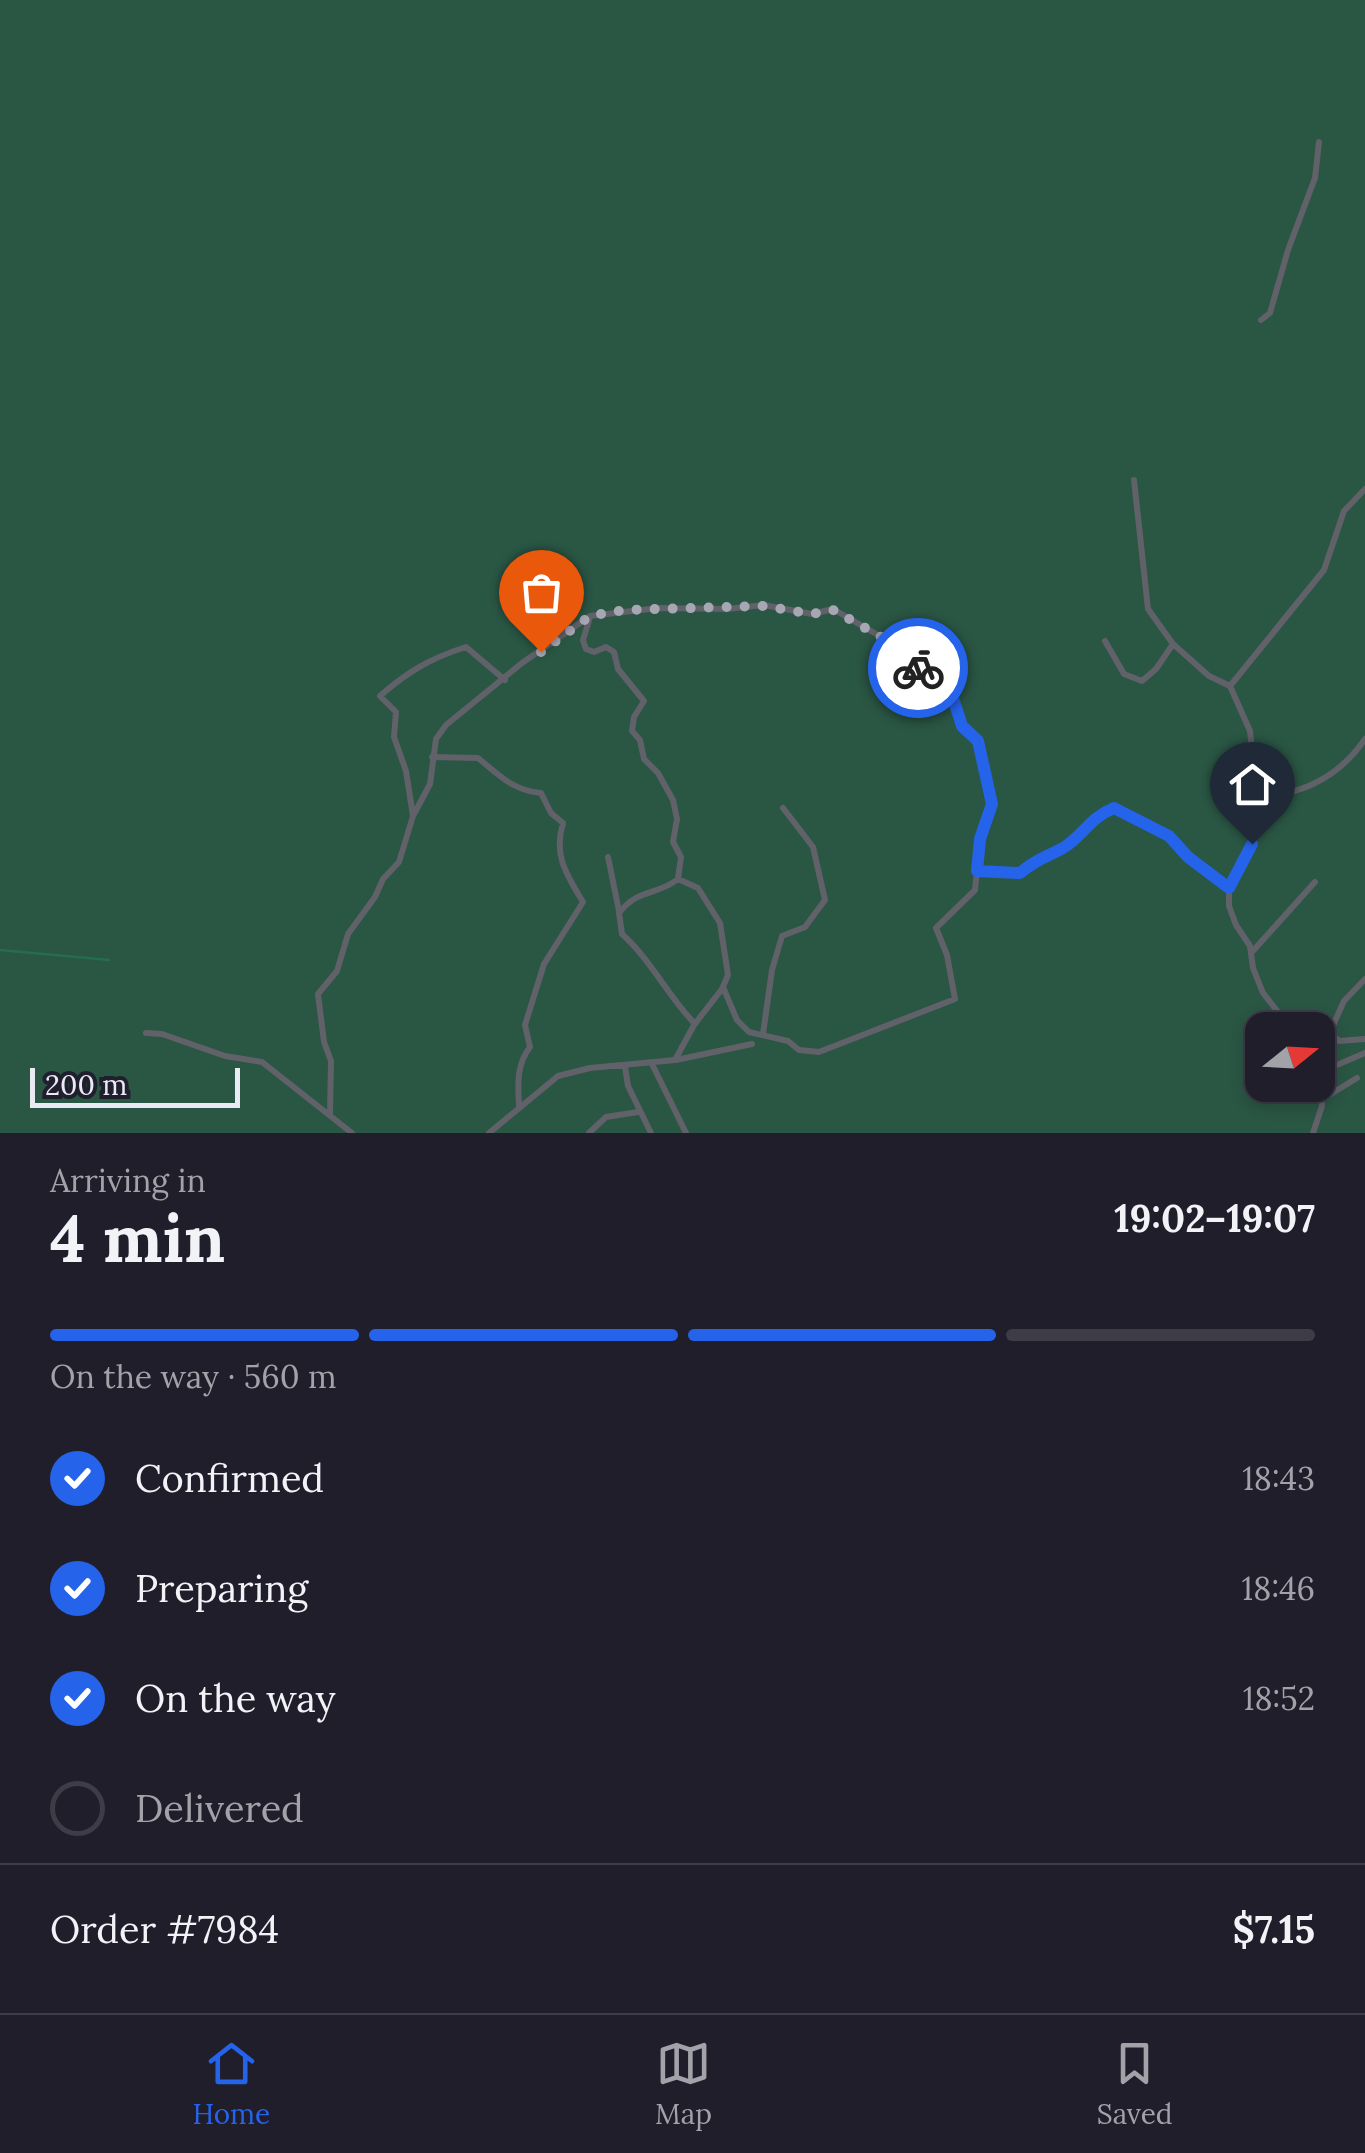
<!DOCTYPE html>
<meta charset="utf-8">
<style>
body{margin:0;font-family:Lora,serif;background:#2d2b37;color:#f1f3f6;height:100vh;display:flex;flex-direction:column;font-size:38px;white-space:nowrap}
*{box-sizing:border-box;margin:0}
p{font-size:32px;color:#a2a2a9}
.icon{flex:none;width:55px;height:55px;fill:none;stroke:currentColor;stroke-width:2;stroke-linecap:round;stroke-linejoin:round}
.map{position:relative;height:1133px;overflow:hidden}
.side{display:flex;flex-direction:column;background:#201e2b;flex:1}
.side>*{flex:none}
.needle{width:65px;rotate:72deg}
.tools{position:absolute;left:1245px;top:1012px;display:grid;gap:20px}
.tools a{display:grid;place-items:center;width:90px;height:90px;border-radius:20px;background:#201e2b;box-shadow:0 5px 15px #0003,0 0 0 2px #3d3c47;font-size:50px}
.scale{position:absolute;left:30px;bottom:25px;width:210px;box-sizing:border-box;padding-left:10px;border:5px solid #eaeaf5;border-top:0;font-size:28px;line-height:35px;white-space:nowrap;color:#eaeaf5;-webkit-text-stroke:8px #201f2e;paint-order:stroke}
.pin{position:absolute;display:grid;place-items:center;width:85px;height:85px;color:#fff;margin:-102px -42px;border-radius:50% 50% 50% 0;rotate:-45deg;box-shadow:0 0 10px #0007}
.pin .icon{rotate:45deg}
.courier{position:absolute;display:grid;place-items:center;width:100px;height:100px;margin:-50px;border:8px solid #2563eb;border-radius:50%;background:#fff;color:#222;box-shadow:0 2px 12px #0007}
.head em{font-style:normal;font-weight:800}
.head div{display:flex;flex-direction:column-reverse}
.head{display:flex;align-items:center;justify-content:space-between;height:170px;padding:0 50px}
h1{font-size:65px;font-weight:800;line-height:75px}
.bar{display:grid;grid-template-columns:repeat(4,1fr);gap:15px 10px;align-content:center;height:120px;padding:0 50px}
.bar i{height:12px;border-radius:8px;background:#3d3c47}
.bar .on{background:#2563eb}
.bar p{grid-column:span 4}
.line{display:flex;align-items:center;gap:25px;padding:0 50px;border-top:2px solid #3d3c47}
.line div{flex:1}
ol{padding:0 50px;list-style:none}
li{display:flex;align-items:center;gap:30px;height:110px}
li p{margin-inline-start:auto}
li .icon{padding:10px;border-radius:50%;background:#2563eb;color:#fff;stroke-width:4}
li:last-child{color:#a2a2a9}
li i{width:55px;height:55px;border:5px solid #3d3c47;border-radius:50%}
.tabs{display:flex;justify-content:space-around;align-items:center;height:140px;border-top:2px solid #3d3c47;background:#201e2b;font-size:28px;color:#a2a2a9}
.tabs a{display:grid;justify-items:center;gap:5px}
.tabs .on{color:#2563eb}
.map>svg:first-child{display:block}
.green{fill:#2a5644;fill-rule:evenodd}
.lines{fill:none;stroke-linecap:round;stroke-linejoin:round}
.stream{stroke:#256d51;stroke-width:2.5}
.street{stroke:#616169;stroke-width:6}
.done{stroke:#a7a6b3;stroke-width:10;stroke-dasharray:0 18}
.route{stroke:#2563eb;stroke-width:12}
</style>
<div class="map">
<svg width="1365" height="1133" viewBox="0 0 1365 1133">
<rect width="100%" height="100%" fill="#2a2839"/>
<!-- green -->
<path class="green" d="M0 0H1365V1133H0ZM1262 1030H1318V1085H1262Z"/>
<g class="lines">
<!-- stream -->
<path class="stream" d="M0 950 109 960"/>
<!-- street -->
<path class="street" d="M1261 320 1270 313 1288 250 1315 178 1319 142
M1134 480 1148 609 1173 644 1209 676 1230 686
M1105 641 1124 674 1142 681 1156 669 1173 644
M432 757 478 758C500 776 512 790 541 793L551 813 563 823C553 856 567 875 583 902L544 964 525 1025 530 1047C516 1065 518 1085 519 1106
M1257 797C1303 795 1339 777 1365 739
M413 816 430 784 436 739 446 725 522 663 590 616 658 608 727 609 764 605 812 614 833 609 883 638 893 636 911 653 929 682 952 695 962 726 978 741 992 804 980 839 975 890 936 928 947 955 955 999 819 1052 799 1050 788 1041 749 1032 737 1020 723 987
M608 857 619 911
M977 871 1021 873C1038 858 1045 859 1063 848 1084 835 1089 818 1114 808L1169 836 1188 857 1229 888
M678 879C657 896 638 888 619 913L622 934C651 960 668 996 695 1024
M1252 952 1315 882
M1292 1030 1263 993 1253 968 1250 946 1236 925 1229 906V888L1252 844 1257 797 1250 731 1230 686 1324 570 1344 511 1365 489
M146 1033 162 1034 225 1056 262 1062 352 1133
M1330 1033 1339 1041 1365 1039
M763 1034 772 970 782 936 805 927 825 900 813 847 783 808
M1318 1059 1344 1001 1365 979
M676 1060 752 1044
M652 1064 686 1133
M625 1067 628 1086 651 1133
M1318 1073 1365 1053
M1321 1100 1357 1078
M330 1115 331 1061 324 1042 318 994 337 971 348 934 375 897 383 879 399 862 413 816 406 771 394 737 396 712 380 696C407 672 431 658 466 647L505 680
M489 1133 558 1076 590 1068 675 1060 694 1025 722 989 728 975 720 923 698 888 678 879 681 857 673 842 677 819 673 800 658 773 644 759 640 740 632 731 634 717 644 701 618 669 614 652 606 647 594 652 586 649 583 640 590 617
M589 1133 606 1117 638 1112
M1313 1133 1322 1106 1318 1069"/>
</g>
<g class="lines">
<!-- done -->
<path class="done" d="M541 652 590 616 624 610 764 606 812 614 833 610 883 638 893 636 911 654 918 668"/>
<!-- route -->
<path class="route" d="M918 668 929 682 952 695 962 726 978 741 992 804 980 839 977 871 1020 873C1038 858 1045 858 1063 848 1084 835 1089 818 1114 808L1169 836 1188 857 1229 888 1252 844"/>
</g>
</svg>
<div class="tools">
<a><svg class="needle" viewBox="-14 -14 28 28"><path d="M0-13l5 13h-10z" fill="#e53935"/><path d="M0 13l5-13h-10z" fill="#a2a2a9"/></svg></a>
</div>
<div class="scale">200 m</div>
<div class="pin" style="left:541px;top:652px;background:#ea580c"><svg class="icon" aria-label="bag" viewBox="0 0 24 24"><path d="M5 8h14l-1 12H6zM9 8a3 3 0 0 1 6 0"/></svg></div>
<div class="pin" style="left:1252px;top:844px;background:#1f2937"><svg class="icon" aria-label="home" viewBox="0 0 24 24"><path d="M3 11l9-7 9 7M6 9v11h12V9"/></svg></div>
<div class="courier" style="left:918px;top:668px"><svg class="icon" aria-label="bike" viewBox="0 0 24 24"><circle cx="6" cy="16" r="4"/><circle cx="18" cy="16" r="4"/><path d="M6 16l4-8h5l3 8M10 8l3 8H6M13 5h3"/></svg></div>
</div>
<section class="side">
<div class="head"><div><h1>4 min</h1><p>Arriving in</p></div><em>19:02–19:07</em></div>
<div class="bar"><i class="on"></i><i class="on"></i><i class="on"></i><i></i><p>On the way · 560 m</p></div>
<ol>
<li><svg class="icon" aria-label="check" viewBox="0 0 24 24"><path d="M5 12l5 5 9-10"/></svg>Confirmed<p>18:43</p></li>
<li><svg class="icon" aria-label="check" viewBox="0 0 24 24"><path d="M5 12l5 5 9-10"/></svg>Preparing<p>18:46</p></li>
<li><svg class="icon" aria-label="check" viewBox="0 0 24 24"><path d="M5 12l5 5 9-10"/></svg>On the way<p>18:52</p></li>
<li><i></i>Delivered</li>
</ol>
<div class="line" style="height:130px"><div>Order #7984</div><b>$7.15</b></div>
</section>
<nav class="tabs">
<a class="on"><svg class="icon" aria-label="home" viewBox="0 0 24 24"><path d="M3 11l9-7 9 7M6 9v11h12V9"/></svg>Home</a>
<a><svg class="icon" aria-label="map" viewBox="0 0 24 24"><path d="M3 6l6-2 6 2 6-2v14l-6 2-6-2-6 2zM9 4v14M15 6v14"/></svg>Map</a>
<a><svg class="icon" aria-label="saved" viewBox="0 0 24 24"><path d="M7 4h10v16l-5-4-5 4z"/></svg>Saved</a>
</nav>
